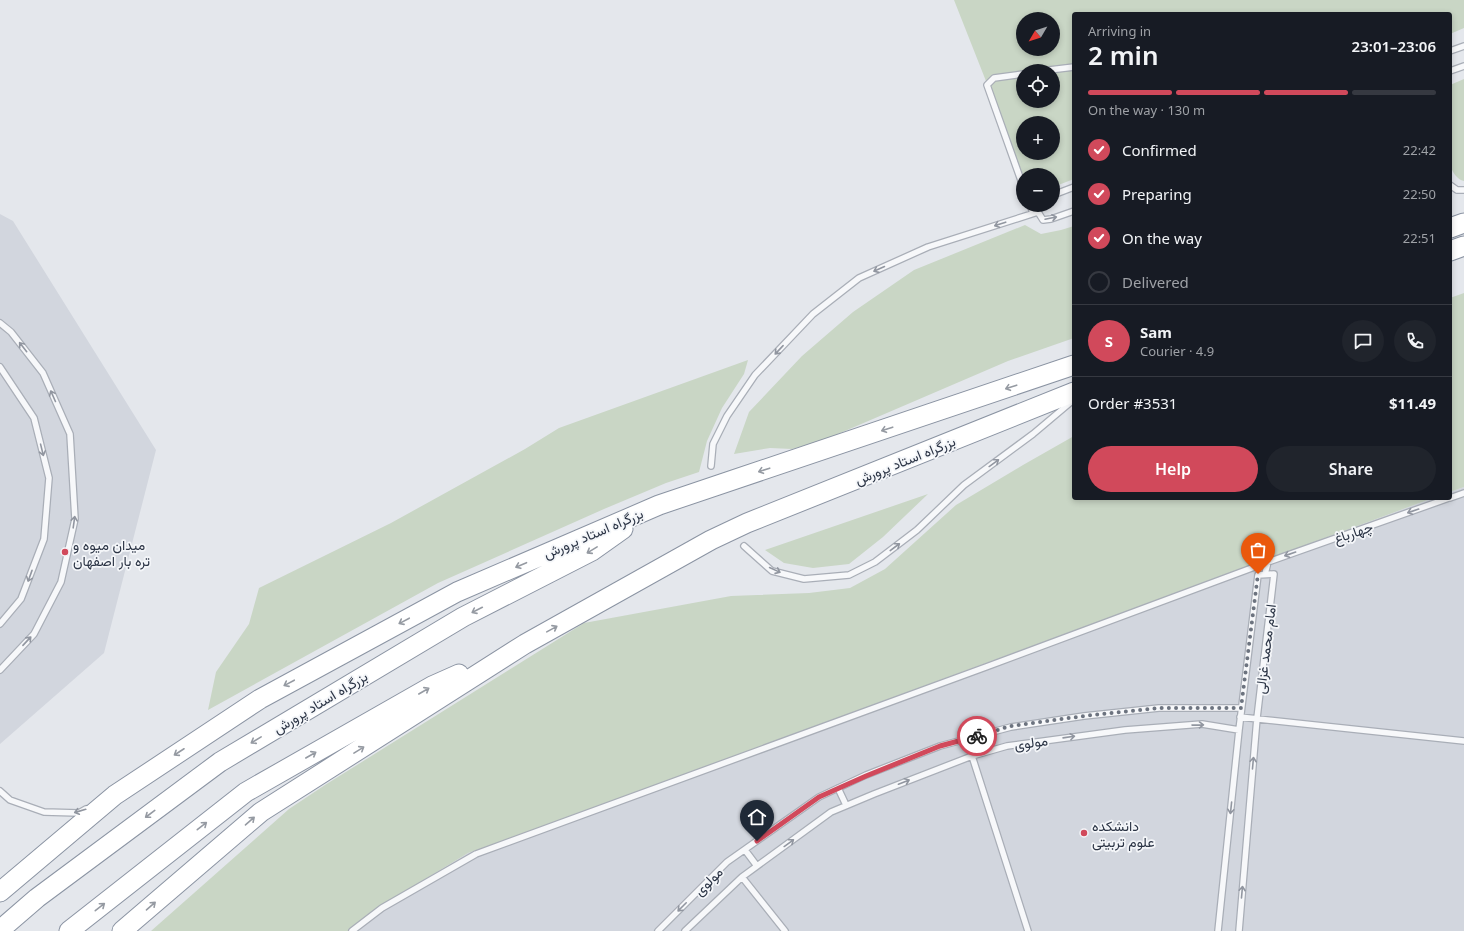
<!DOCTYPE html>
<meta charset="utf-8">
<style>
body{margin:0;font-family:"Noto Sans",Vazirmatn,sans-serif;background:#20242c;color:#f1f3f6;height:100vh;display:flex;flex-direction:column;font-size:15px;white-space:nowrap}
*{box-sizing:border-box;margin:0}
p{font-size:13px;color:#9ea1a6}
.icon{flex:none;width:22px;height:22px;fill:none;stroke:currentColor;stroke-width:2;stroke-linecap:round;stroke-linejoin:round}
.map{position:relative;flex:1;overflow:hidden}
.sheet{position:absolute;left:1072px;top:12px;width:380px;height:488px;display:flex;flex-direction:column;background:#171b24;border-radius:4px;box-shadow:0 2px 6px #0003}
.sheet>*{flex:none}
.needle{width:26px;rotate:231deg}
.tools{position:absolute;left:1016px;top:12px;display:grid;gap:8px}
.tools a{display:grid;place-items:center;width:44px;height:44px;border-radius:50%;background:#171b24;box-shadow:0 2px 6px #0003;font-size:20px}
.pin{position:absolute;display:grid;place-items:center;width:34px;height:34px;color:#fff;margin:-41px -17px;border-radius:50% 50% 50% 0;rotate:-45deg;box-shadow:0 0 4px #0007}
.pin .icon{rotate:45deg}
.courier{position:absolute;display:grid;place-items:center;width:40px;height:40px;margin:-20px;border:3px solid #d1495b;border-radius:50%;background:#fff;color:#222;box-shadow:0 1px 5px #0007}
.summary em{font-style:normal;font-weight:600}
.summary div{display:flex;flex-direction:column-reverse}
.summary{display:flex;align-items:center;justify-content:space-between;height:68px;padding:0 16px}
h1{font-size:26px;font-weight:600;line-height:30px}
.bar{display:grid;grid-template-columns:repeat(4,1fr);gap:6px 4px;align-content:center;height:48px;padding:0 16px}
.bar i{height:5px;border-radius:3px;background:#363941}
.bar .current{background:#d1495b}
.bar p{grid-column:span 4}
.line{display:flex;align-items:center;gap:10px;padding:0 16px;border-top:1px solid #363941}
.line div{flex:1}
.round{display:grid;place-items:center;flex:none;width:42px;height:42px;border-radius:21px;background:#20242c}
ol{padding:0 16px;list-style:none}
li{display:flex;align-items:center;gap:12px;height:44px}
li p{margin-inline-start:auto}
li .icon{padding:4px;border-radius:50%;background:#d1495b;color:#fff;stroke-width:4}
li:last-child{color:#9ea1a6}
li i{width:22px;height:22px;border:2px solid #363941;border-radius:50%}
.button{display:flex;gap:8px;margin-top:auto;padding:8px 16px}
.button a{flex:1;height:46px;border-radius:24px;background:#d1495b;color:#fff;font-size:16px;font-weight:600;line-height:46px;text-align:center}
.button a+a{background:#20242c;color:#f1f3f6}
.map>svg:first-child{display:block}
.built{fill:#d2d6de}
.green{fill:#c9d6c5;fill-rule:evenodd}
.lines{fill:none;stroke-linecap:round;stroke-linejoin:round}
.service-casing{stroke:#a9aeb7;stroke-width:8}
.trunk-casing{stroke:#8b94a3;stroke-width:21}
.service{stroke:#f7f8fa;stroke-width:5.5}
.trunk{stroke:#fff;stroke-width:19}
.oneway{stroke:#9196a0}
.oneway2{stroke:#959aa2}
.done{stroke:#6c737f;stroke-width:4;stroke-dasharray:0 7.2}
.route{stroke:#d1495b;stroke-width:5}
.poi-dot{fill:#d1495b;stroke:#f4f6f9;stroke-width:1.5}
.labels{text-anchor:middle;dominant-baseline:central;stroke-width:3.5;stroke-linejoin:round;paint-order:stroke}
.street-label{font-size:14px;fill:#2b3445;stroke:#f4f6f9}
.poi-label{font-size:14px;fill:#2b3445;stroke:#f4f6f9;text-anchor:start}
</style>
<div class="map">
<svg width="1464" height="931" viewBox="0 0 1464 931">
<rect width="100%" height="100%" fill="#e4e7ec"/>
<!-- built -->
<path class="built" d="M0 214 13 221 156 450 104 653 0 744Z
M1464 487V931H349L381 906 468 853 513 838 1433 498H1450V492Z"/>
<!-- green -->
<path class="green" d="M954 0H1464V28L1450 34V14H1074V179L1053 187V175H1023ZM1023 19H1053V49H1023ZM1023 71H1053V101H1023ZM1023 123H1053V153H1023Z
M1464 79V181C1457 180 1452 171 1450 165V85Z
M1025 225 1041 234 1061 230 1074 226V338L1008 361 824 440 792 449 770 448 734 454 749 412 802 356 853 312 914 270Z
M1464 293V487L1450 492V298Z
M748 360 744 374 722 408 707 441 699 472 666 483 604 509 438 583 208 710 216 672 249 624 259 588 391 523 525 449 559 428Z
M1074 436V498H1433L513 838 468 853 381 906 349 931H151L289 809 325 785 584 623 731 596 809 593 850 588 885 569 956 505 1023 465Z
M928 494 883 537 849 564 813 568 784 563 765 550Z"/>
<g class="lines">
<!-- service casing -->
<g class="service-casing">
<path id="service" d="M1450 51 1464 46
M1041 71 1074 67
M1450 71 1464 66
M1023 74 994 78 987 85 1023 186
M1450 185 1457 190H1464
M1053 195 1074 187
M1030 205 1033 213
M1037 205 1038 212 1043 220 1051 219 1074 211
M0 323 11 332 43 373 70 434 75 519 61 582 34 634 0 670
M0 367 34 418 49 478 44 539 21 599 0 624
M711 466 713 444 727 416 755 375 813 314 859 278 928 247 1038 212
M1450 498 1464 493
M744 546 772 571 804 579 849 575 875 562 917 530 964 485 1033 434 1071 402
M1265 574 1268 562 1449 498
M1240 717 1464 741
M972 756 1028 931
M838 788 846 805
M0 791 10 800 44 812 79 813 86 809
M745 850 757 866
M742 877 785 931
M352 931 382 908 476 854 986 667 1268 562
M658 931 727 862 819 797 866 775 940 746 1011 727 1084 716 1159 708H1241
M685 931 742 877 831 812 874 794 972 756 1007 746 1125 730 1202 724 1239 730
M1218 931 1239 730 1258 575 1274 574 1257 718 1239 931"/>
</g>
<!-- trunk casing -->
<g class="trunk-casing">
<path id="trunk" d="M1450 228 1464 223
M1450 251 1464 246
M0 892 115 795 260 699 457 592 659 505 733 480 1074 365
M0 930 37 898 220 762 463 617 592 551 623 529
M69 931 246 792 432 686 459 674
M122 931 261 812 525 644 711 540 747 523 1074 392"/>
</g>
<!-- service -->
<use href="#service" class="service"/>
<!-- trunk -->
<use href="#trunk" class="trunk"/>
</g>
<!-- one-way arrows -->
<defs><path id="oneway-shaft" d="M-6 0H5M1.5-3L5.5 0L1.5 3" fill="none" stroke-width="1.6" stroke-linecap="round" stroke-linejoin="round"/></defs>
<g class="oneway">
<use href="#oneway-shaft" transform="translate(1051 218) rotate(-12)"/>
<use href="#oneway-shaft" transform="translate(1000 224) rotate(162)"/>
<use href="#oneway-shaft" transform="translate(879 269) rotate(156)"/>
<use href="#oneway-shaft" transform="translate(23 347) rotate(-128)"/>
<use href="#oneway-shaft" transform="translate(779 350) rotate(133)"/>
<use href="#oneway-shaft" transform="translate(53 396) rotate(-114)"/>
<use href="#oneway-shaft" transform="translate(42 450) rotate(76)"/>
<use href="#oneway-shaft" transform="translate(994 463) rotate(-36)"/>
<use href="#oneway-shaft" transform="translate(1413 511) rotate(161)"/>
<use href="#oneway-shaft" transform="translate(74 522) rotate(-82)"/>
<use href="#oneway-shaft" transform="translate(895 547) rotate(-37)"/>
<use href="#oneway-shaft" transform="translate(1290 554) rotate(161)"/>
<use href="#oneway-shaft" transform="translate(775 570) rotate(25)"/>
<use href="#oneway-shaft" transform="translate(30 576) rotate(110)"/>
<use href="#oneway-shaft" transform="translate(27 641) rotate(-47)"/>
<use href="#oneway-shaft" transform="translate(1198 725) rotate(-1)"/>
<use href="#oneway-shaft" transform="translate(1069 737) rotate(-8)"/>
<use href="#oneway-shaft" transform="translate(1253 763) rotate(-85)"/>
<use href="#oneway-shaft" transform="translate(904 782) rotate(-21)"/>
<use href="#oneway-shaft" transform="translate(1231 808) rotate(96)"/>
<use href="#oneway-shaft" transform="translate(80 811) rotate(164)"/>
<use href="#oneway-shaft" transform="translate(789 843) rotate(-36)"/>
<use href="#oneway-shaft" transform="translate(1242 892) rotate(-85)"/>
<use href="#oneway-shaft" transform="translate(682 907) rotate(135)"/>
</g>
<g class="oneway2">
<use href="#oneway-shaft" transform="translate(1011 387) rotate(162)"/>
<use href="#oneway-shaft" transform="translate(887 429) rotate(162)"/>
<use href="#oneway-shaft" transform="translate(764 470) rotate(162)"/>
<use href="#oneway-shaft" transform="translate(592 550) rotate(149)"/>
<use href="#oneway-shaft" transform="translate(521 565) rotate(157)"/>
<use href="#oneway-shaft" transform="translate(477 610) rotate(153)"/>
<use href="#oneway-shaft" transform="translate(404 621) rotate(152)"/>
<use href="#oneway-shaft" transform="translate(552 629) rotate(-29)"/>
<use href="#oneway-shaft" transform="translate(289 683) rotate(152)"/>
<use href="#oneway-shaft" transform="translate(424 691) rotate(-30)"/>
<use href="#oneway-shaft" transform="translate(256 740) rotate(149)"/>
<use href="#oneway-shaft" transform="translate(359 750) rotate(-32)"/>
<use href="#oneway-shaft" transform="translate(179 752) rotate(147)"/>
<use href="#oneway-shaft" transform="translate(311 755) rotate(-30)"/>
<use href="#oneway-shaft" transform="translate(150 814) rotate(143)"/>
<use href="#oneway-shaft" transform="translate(250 821) rotate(-41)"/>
<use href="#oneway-shaft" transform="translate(202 826) rotate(-38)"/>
<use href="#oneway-shaft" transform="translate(151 906) rotate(-41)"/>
<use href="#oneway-shaft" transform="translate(100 907) rotate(-38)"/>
</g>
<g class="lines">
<!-- done -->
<path class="done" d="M977 736 1011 726 1084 716 1159 708H1241L1258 574"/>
<!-- route -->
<path class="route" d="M757 841 819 797 866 776 940 746 977 736"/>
</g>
<!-- markers -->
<g class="poi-dot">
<circle cx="65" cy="552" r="4"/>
<circle cx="1084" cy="833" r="4"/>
</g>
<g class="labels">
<!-- street labels -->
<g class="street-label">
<text transform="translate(905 460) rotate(-22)">بزرگراه استاد پرورش</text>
<text transform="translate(1353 532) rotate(-19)">چهارباغ</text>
<text transform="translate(593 533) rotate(-23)">بزرگراه استاد پرورش</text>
<text transform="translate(1265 649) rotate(-83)">امام محمد غزالی</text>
<text transform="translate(320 702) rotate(-31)">بزرگراه استاد پرورش</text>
<text transform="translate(1031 742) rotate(-8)">مولوی</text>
<text transform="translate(708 881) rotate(-45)">مولوی</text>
</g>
<!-- poi labels -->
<g class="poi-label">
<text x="73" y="544">میدان میوه و<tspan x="73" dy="16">تره بار اصفهان</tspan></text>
<text x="1092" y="825">دانشکده<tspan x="1092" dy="16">علوم تربیتی</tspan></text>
</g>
</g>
</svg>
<div class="tools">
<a><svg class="needle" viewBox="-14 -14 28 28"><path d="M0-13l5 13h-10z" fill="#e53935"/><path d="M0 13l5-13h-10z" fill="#9ea1a6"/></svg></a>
<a><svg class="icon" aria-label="locate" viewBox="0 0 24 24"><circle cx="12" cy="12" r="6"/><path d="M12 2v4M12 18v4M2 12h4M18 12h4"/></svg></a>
<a>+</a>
<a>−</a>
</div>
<div class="pin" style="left:1258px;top:574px;background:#ea580c"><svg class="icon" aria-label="bag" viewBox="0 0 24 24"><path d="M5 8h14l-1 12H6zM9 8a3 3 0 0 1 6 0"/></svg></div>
<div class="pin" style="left:757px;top:841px;background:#1f2937"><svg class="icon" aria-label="home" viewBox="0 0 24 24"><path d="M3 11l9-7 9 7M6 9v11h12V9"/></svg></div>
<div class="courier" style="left:977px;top:736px"><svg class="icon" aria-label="bike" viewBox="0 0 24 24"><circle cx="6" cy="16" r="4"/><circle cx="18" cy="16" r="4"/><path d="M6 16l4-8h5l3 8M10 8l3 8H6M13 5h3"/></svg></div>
<section class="sheet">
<div class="summary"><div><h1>2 min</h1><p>Arriving in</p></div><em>23:01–23:06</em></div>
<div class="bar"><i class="current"></i><i class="current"></i><i class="current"></i><i></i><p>On the way · 130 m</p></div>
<ol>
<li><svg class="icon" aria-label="check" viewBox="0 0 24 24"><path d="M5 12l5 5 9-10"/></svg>Confirmed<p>22:42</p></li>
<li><svg class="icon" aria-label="check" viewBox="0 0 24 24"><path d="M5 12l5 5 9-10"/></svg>Preparing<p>22:50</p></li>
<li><svg class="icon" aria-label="check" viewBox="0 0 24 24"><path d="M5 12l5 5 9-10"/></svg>On the way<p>22:51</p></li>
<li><i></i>Delivered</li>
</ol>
<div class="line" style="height:72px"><b class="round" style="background:#d1495b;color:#fff">S</b><div><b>Sam</b><p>Courier · 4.9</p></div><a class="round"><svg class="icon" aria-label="chat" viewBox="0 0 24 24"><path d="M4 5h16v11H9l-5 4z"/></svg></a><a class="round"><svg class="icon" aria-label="phone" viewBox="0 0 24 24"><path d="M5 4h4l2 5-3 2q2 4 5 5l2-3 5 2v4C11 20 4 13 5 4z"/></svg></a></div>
<div class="line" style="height:52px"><div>Order #3531</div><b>$11.49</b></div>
<div class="button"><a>Help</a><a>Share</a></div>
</section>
</div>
